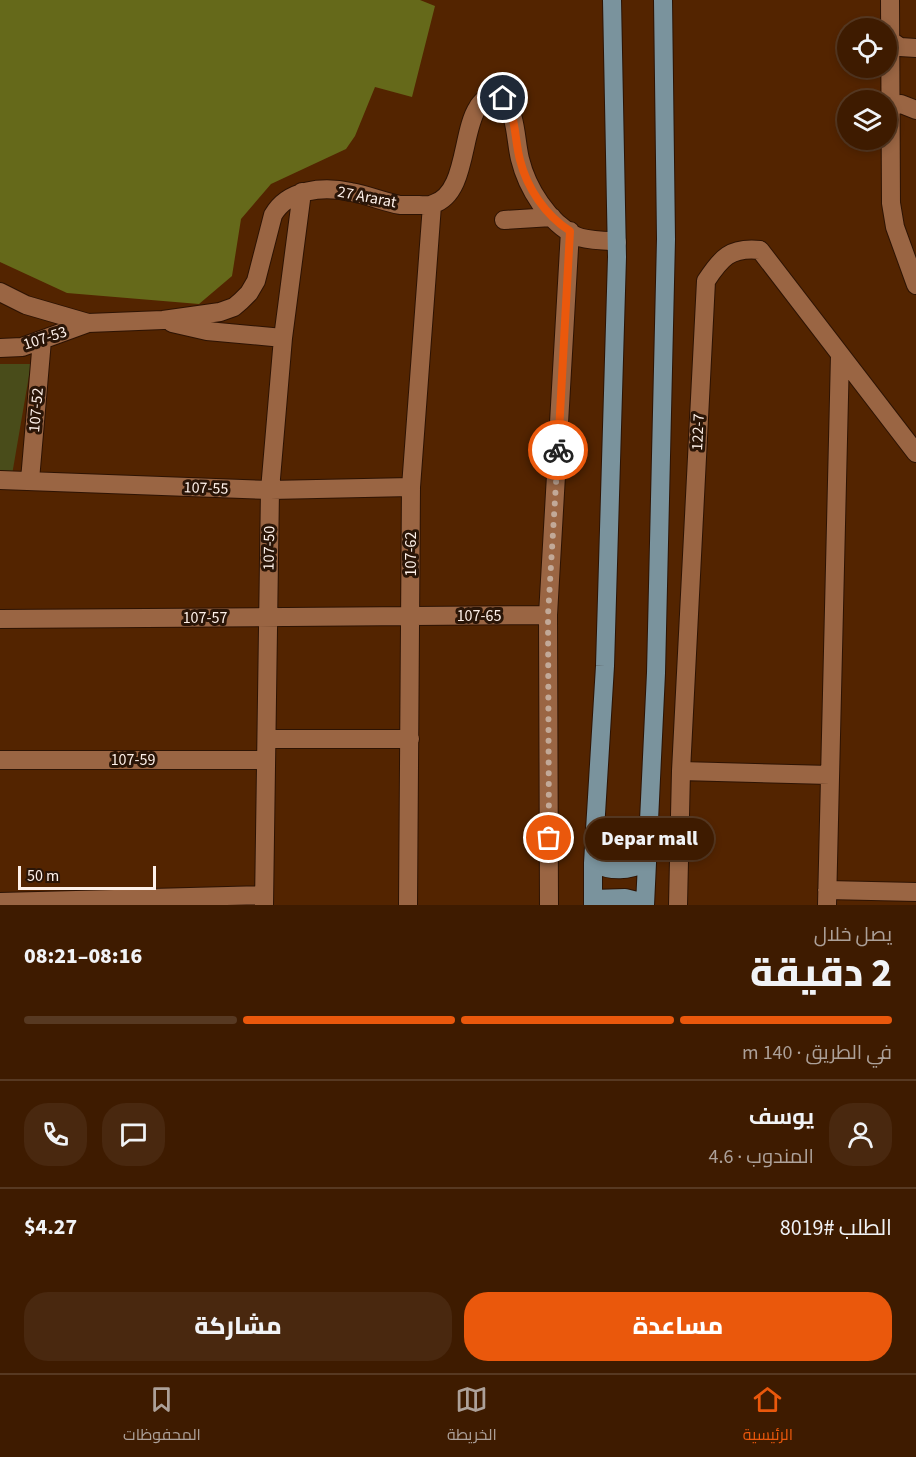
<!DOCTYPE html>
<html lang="ar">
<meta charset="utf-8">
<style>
body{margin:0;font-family:"Source Sans 3",Cairo,sans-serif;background:#49280f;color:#f1f3f6;direction:rtl;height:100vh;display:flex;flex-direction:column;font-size:22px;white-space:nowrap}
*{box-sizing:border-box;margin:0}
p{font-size:20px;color:#ada199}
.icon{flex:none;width:33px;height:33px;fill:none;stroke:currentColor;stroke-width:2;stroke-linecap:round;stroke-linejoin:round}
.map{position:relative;height:905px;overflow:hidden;direction:ltr}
.drawer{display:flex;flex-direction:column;background:#3e1b00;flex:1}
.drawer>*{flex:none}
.fabs{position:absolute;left:837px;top:18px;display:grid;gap:12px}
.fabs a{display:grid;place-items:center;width:60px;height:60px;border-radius:50%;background:#3e1b00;box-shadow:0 3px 9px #0003,0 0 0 2px #573922;font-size:30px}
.scale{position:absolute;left:18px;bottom:15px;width:138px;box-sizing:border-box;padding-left:6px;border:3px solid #fef1ea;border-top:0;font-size:16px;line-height:21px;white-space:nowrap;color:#fef1ea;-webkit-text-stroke:4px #2a1507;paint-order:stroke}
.pin{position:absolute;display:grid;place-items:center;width:51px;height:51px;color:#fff;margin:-26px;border:3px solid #fff;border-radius:50%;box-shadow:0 2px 6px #0007}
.courier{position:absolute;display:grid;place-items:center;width:60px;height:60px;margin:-30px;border:4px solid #ea580c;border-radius:50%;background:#fff;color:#222;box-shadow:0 2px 8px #0007}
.bubble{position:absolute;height:42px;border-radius:21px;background:#3e1b00;box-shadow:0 3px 9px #0003,0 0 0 2px #573922;font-size:20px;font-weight:800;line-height:42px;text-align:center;direction:rtl}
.summary em{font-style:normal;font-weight:800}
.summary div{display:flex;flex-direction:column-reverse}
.summary{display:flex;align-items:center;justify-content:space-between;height:102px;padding:0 24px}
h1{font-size:39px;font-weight:800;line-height:45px}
.bar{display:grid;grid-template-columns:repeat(4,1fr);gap:9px 6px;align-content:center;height:72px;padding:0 24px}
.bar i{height:8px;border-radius:4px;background:#573922}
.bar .selected{background:#ea580c}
.bar p{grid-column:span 4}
.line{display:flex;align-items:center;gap:15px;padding:0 24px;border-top:2px solid #573922}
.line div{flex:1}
.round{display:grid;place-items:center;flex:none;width:63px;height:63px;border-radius:24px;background:#49280f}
.action{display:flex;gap:12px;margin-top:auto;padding:12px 24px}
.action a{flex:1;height:69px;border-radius:24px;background:#ea580c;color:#fff;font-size:24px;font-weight:800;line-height:69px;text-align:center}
.action a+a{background:#49280f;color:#f1f3f6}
.menu{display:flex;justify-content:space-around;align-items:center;height:84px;border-top:2px solid #573922;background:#3e1b00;font-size:16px;color:#ada199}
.menu a{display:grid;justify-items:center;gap:3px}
.menu .selected{color:#ea580c}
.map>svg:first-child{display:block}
.green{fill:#494c1a}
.forest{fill:#65691a}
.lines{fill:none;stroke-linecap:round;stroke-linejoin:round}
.minor-casing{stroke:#2d1303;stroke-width:20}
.major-casing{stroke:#2d1303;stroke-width:20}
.minor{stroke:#9a6543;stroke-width:18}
.major{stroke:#7a939d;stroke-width:18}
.done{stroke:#c2a998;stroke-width:6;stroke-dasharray:0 10.8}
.route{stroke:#ea580c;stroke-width:8}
.labels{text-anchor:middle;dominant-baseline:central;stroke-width:6;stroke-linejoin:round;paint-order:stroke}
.street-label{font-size:16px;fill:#fef1ea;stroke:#2a1507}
</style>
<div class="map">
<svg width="916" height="905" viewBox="0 0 916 905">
<rect width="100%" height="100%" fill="#532400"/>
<!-- green -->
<path class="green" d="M0 364H31L12 475H0Z"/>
<!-- forest -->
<path class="forest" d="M0 0H420L435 6 412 97 375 87 355 136 346 149 271 184 241 219 232 276 199 304 67 293 0 262Z"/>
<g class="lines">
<!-- minor casing -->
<g class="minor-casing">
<path id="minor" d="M890 0 891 203 895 227 916 285
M890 40 900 47 916 48
M889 107 901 104 916 110
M504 220 552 217
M0 292 26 305 88 323 163 320 220 312 234 307 241 301 249 293 256 281 273 215C288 189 323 186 351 192 368 195 384 202 400 205 406 205 413 205 419 205 423 205 429 206 433 204 467 194 461 132 478 107 480 103 484 100 487 97L503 98C517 116 515 138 520 159 527 188 548 222 576 236 587 241 605 240 617 242
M172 323 207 331 283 338
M0 348 22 347 88 323
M0 480 270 490 411 487
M30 480 42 340
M0 619 548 615
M267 739H410
M0 760H266
M681 771 830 775
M827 890 916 892
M0 902 264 895
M264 905 270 490 283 338 302 192
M408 905 411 487 432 205
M549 905 548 615 570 231
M678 905 681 771 706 281C721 258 730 247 760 250L916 453
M827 905 840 355"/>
</g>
<!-- major casing -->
<g class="major-casing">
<path id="major" d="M593 863C612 872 628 871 647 862
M593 899 625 898 645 903
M593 905V863L605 666 617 257 612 0
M645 905 656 673 666 239 663 0"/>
</g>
<!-- minor -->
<use href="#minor" class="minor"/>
<!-- major -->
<use href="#major" class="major"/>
</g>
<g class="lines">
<!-- done -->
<path class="done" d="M549 838 548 615 558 450"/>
<!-- route -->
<path class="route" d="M503 98C517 116 514 138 520 160 527 188 545 215 570 231L558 450"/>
</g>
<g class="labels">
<!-- street labels -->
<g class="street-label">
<text transform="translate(367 197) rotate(11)">27 Ararat</text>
<text transform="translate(45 338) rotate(-18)">107-53</text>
<text transform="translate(36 410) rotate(-85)">107-52</text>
<text transform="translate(698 432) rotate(-87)">122-7</text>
<text transform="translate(206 488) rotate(2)">107-55</text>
<text transform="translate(269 548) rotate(-89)">107-50</text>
<text transform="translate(411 554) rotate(-90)">107-62</text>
<text x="479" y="616">107-65</text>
<text x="205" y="618">107-57</text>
<text x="133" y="760">107-59</text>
</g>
</g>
</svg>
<div class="fabs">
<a><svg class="icon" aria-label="locate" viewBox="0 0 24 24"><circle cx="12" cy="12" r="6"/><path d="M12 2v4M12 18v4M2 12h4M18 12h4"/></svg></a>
<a><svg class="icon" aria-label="layers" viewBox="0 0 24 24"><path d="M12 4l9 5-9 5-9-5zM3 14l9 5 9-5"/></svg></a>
</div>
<div class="scale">50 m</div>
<div class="pin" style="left:549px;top:838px;background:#ea580c"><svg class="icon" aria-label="bag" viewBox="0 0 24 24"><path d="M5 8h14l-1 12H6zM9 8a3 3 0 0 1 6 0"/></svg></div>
<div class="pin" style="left:503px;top:98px;background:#1f2937"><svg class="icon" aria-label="home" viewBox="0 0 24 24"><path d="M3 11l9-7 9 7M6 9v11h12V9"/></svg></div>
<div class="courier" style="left:558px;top:450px"><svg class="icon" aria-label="bike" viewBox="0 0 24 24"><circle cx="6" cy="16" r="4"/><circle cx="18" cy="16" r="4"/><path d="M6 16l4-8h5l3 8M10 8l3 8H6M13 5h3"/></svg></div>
<div class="bubble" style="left:585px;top:818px;width:129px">Depar mall</div>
</div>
<section class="drawer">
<div class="summary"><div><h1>2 دقيقة</h1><p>يصل خلال</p></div><em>08:16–08:21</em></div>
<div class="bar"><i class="selected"></i><i class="selected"></i><i class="selected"></i><i></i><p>في الطريق · 140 m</p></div>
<div class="line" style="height:108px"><a class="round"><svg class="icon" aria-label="person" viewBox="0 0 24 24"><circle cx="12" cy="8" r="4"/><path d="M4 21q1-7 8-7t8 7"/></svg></a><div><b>يوسف</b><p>المندوب · 4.6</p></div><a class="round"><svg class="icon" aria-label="chat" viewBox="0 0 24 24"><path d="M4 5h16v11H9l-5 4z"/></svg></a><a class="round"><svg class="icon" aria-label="phone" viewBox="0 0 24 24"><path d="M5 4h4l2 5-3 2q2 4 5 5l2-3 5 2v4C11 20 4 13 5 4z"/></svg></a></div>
<div class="line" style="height:78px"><div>الطلب #8019</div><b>$4.27</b></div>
<div class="action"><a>مساعدة</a><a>مشاركة</a></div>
</section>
<nav class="menu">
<a class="selected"><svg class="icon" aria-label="home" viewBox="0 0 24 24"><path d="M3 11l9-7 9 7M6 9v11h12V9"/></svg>الرئيسية</a>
<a><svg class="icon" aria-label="map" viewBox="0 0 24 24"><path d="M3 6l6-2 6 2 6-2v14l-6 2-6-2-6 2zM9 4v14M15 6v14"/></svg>الخريطة</a>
<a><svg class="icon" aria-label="saved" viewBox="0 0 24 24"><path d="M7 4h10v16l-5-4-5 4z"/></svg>المحفوظات</a>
</nav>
